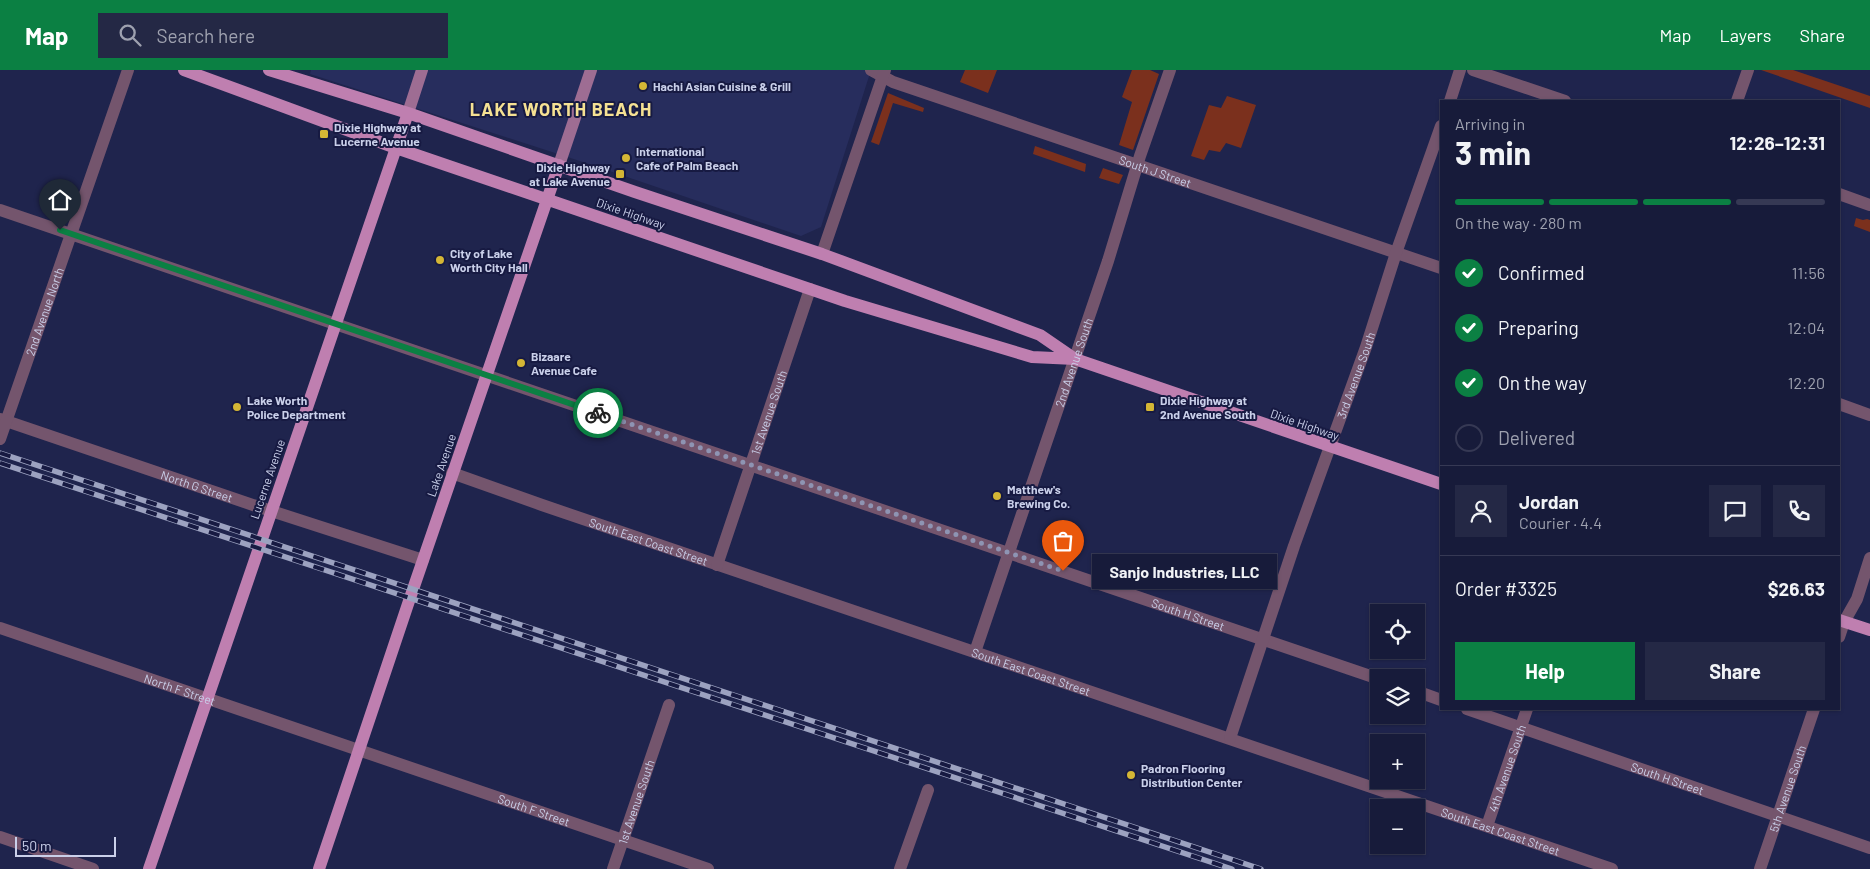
<!DOCTYPE html>
<meta charset="utf-8">
<style>
body{margin:0;font-family:Barlow,sans-serif;background:#242845;color:#f1f3f6;height:100vh;display:flex;flex-direction:column;font-size:19px;white-space:nowrap}
*{box-sizing:border-box;margin:0}
p{font-size:16px;color:#9ea1af}
.icon{flex:none;width:28px;height:28px;fill:none;stroke:currentColor;stroke-width:2;stroke-linecap:round;stroke-linejoin:round}
.map{position:relative;flex:1;overflow:hidden}
.sheet{position:absolute;left:1440px;top:30px;width:400px;height:610px;display:flex;flex-direction:column;background:#171b3a;border-radius:0px;box-shadow:0 1px 4px #0004,0 0 0 1px #363954}
.sheet>*{flex:none}
.fabs{position:absolute;left:1370px;top:534px;display:grid;gap:10px}
.fabs a{display:grid;place-items:center;width:55px;height:55px;border-radius:0px;background:#171b3a;box-shadow:0 1px 4px #0004,0 0 0 1px #363954;font-size:25px}
.scale{position:absolute;left:15px;bottom:12px;width:101px;box-sizing:border-box;padding-left:5px;border:2px solid #cad0ea;border-top:0;font-size:14px;line-height:18px;white-space:nowrap;color:#cad0ea;-webkit-text-stroke:4px #171a42;paint-order:stroke}
.pin{position:absolute;display:grid;place-items:center;width:42px;height:42px;color:#fff;margin:-51px -21px;border-radius:50% 50% 50% 0;rotate:-45deg;box-shadow:0 0 5px #0007}
.pin .icon{rotate:45deg}
.courier{position:absolute;display:grid;place-items:center;width:50px;height:50px;margin:-25px;border:4px solid #0b8043;border-radius:50%;background:#fff;color:#222;box-shadow:0 1px 6px #0007}
.bubble{position:absolute;height:35px;border-radius:0px;background:#171b3a;box-shadow:0 1px 4px #0004,0 0 0 1px #363954;font-size:16px;font-weight:700;line-height:35px;text-align:center}
.summary em{font-style:normal;font-weight:700}
.summary div{display:flex;flex-direction:column-reverse}
.summary{display:flex;align-items:center;justify-content:space-between;height:85px;padding:0 15px}
h1{font-size:32px;font-weight:700;line-height:38px}
.bar{display:grid;grid-template-columns:repeat(4,1fr);gap:8px 5px;align-content:center;height:60px;padding:0 15px}
.bar i{height:6px;border-radius:4px;background:#363954}
.bar .on{background:#0b8043}
.bar p{grid-column:span 4}
.line{display:flex;align-items:center;gap:12px;padding:0 15px;border-top:1px solid #363954}
.line div{flex:1}
.round{display:grid;place-items:center;flex:none;width:52px;height:52px;border-radius:0px;background:#242845}
ol{padding:0 15px;list-style:none}
li{display:flex;align-items:center;gap:15px;height:55px}
li p{margin-inline-start:auto}
li .icon{padding:5px;border-radius:50%;background:#0b8043;color:#fff;stroke-width:4}
li:last-child{color:#9ea1af}
li i{width:28px;height:28px;border:2px solid #363954;border-radius:50%}
.button{display:flex;gap:10px;margin-top:auto;padding:10px 15px}
.button a{flex:1;height:58px;border-radius:0px;background:#0b8043;color:#fff;font-size:20px;font-weight:700;line-height:58px;text-align:center}
.button a+a{background:#242845;color:#f1f3f6}
header{display:flex;align-items:center;gap:30px;box-sizing:border-box;height:70px;padding:0 25px;background:#0b8043;color:#fff}
header strong{font-size:24px}
nav{display:flex;gap:28px;margin-inline-start:auto;font-size:18px}
.search{width:350px;height:45px;background:#242845;display:flex;align-items:center;gap:12px;box-sizing:border-box;padding:0 18px;border-radius:0px;color:#9ea1af;font-size:19px}
.map>svg:first-child{display:block}
.built{fill:#272d5d}
.green{fill:#7b301d}
.lines{fill:none;stroke-linecap:round;stroke-linejoin:round}
.minor{stroke:#74556d;stroke-width:12}
.secondary{stroke:#9e6d93;stroke-width:12}
.primary{stroke:#bf7fb0;stroke-width:12}
.rail-casing{stroke:#9ca2c0;stroke-width:5.5}
.rail{stroke:#171a42;stroke-width:4;stroke-dasharray:11;stroke-linecap:butt}
.done{stroke:#8e94b3;stroke-width:5;stroke-dasharray:0 9}
.route{stroke:#0b8043;stroke-width:6}
.poi-dot{fill:#d4b635;stroke:#171a42;stroke-width:2}
.labels{text-anchor:middle;dominant-baseline:central;stroke-width:4;stroke-linejoin:round;paint-order:stroke}
.poi-label{font-size:12px;font-weight:bold;fill:#cad0ea;stroke:#171a42;text-anchor:start}
.street-label{font-size:12px;fill:#cad0ea;stroke:#171a42}
.district-label{font-size:18px;font-weight:bold;letter-spacing:1px;fill:#f5e193;stroke:#171a42}
</style>
<header>
<strong>Map</strong>
<div class="search"><svg class="icon" aria-label="search" viewBox="0 0 24 24"><circle cx="10" cy="10" r="6"/><path d="M15 15l6 6"/></svg>Search here</div>
<nav><a>Map</a><a>Layers</a><a>Share</a></nav>
</header>
<div class="map">
<svg width="1870" height="799" viewBox="0 0 1870 799">
<rect width="100%" height="100%" fill="#1f244d"/>
<!-- built -->
<path class="built" d="M311 0H871L821 157 801 166 586 93 310 4Z"/>
<!-- green -->
<path class="green" d="M965 0H997L988 23 960 12Z
M1132 0H1150L1159 4 1133 80 1119 75 1132 32 1122 27Z
M1761 0H1793L1870 26V38Z
M888 23 924 38 923 42 893 33 879 75 871 72Z
M1227 26 1256 35 1241 78 1226 73 1220 82 1209 80 1204 90 1191 86 1209 35 1221 38Z
M1035 76 1086 94 1085 102 1033 84Z
M1103 98 1123 105 1119 114 1099 108Z
M1856 148 1863 150 1867 149 1870 150V162L1854 156Z"/>
<g class="lines">
<!-- minor -->
<g class="minor">
<path id="s1" d="M871 0 893 12 1441 198"/>
<path d="M1473 0 1565 31"/>
<path d="M1450 31 1460 0"/>
<path d="M1737 31 1748 0"/>
<path d="M1839 124 1870 135"/>
<path id="s2" d="M0 140 1379 609"/>
<path d="M822 184 885 0"/>
<path d="M1839 334 1870 345"/>
<path id="s3" d="M0 349 256 436 423 490"/>
<path id="s4" d="M0 369 128 0"/>
<path id="s5" d="M452 403 542 435 1612 799"/>
<path id="s6" d="M717 495 810 219"/>
<path id="s7" d="M0 558 708 799"/>
<path d="M1839 567 1844 552 1857 529 1870 488"/>
<path id="s8" d="M975 582 1108 191 1140 86 1170 0"/>
<path d="M1416 621 1441 630"/>
<path id="s9" d="M1467 639 1870 778"/>
<path id="s10" d="M1230 668 1294 476 1366 277 1396 183 1441 56"/>
<path id="s11" d="M1487 756 1527 639"/>
<path d="M0 767 93 799"/>
<path id="s12" d="M613 799 669 635"/>
<path d="M900 799 928 720"/>
<path id="s13" d="M1760 799 1814 639"/>
</g>
<!-- secondary -->
<path class="secondary" d="M408 43 422 0
M559 95 591 0"/>
<!-- primary -->
<path class="primary" d="M184 0 396 78 845 231 1032 287 1075 289
M269 0 408 43 635 122 822 184 1040 265 1075 289 1441 414
M1839 550 1870 560
M149 799 408 43
M319 799 410 528 559 95"/>
<!-- rail casing -->
<g class="rail-casing">
<path id="rail" d="M0 383 1261 799
M0 393 1232 799"/>
</g>
<!-- rail -->
<use href="#rail" class="rail"/>
</g>
<g class="lines">
<!-- done -->
<path class="done" d="M598 343 1063 501"/>
<!-- route -->
<path class="route" d="M60 160 598 343"/>
</g>
<!-- markers -->
<g class="poi-dot">
<circle cx="643" cy="16" r="5"/>
<rect x="319" y="59" width="10" height="10" rx="2.5"/>
<circle cx="626" cy="88" r="5"/>
<rect x="615" y="99" width="10" height="10" rx="2.5"/>
<circle cx="440" cy="190" r="5"/>
<circle cx="521" cy="293" r="5"/>
<circle cx="237" cy="337" r="5"/>
<rect x="1145" y="332" width="10" height="10" rx="2.5"/>
<circle cx="997" cy="426" r="5"/>
<circle cx="1131" cy="705" r="5"/>
</g>
<g class="labels">
<!-- poi labels -->
<g class="poi-label">
<text x="653" y="16">Hachi Asian Cuisine &amp; Grill</text>
<text x="334" y="57">Dixie Highway at<tspan x="334" dy="14">Lucerne Avenue</tspan></text>
<text x="636" y="81">International<tspan x="636" dy="14">Cafe of Palm Beach</tspan></text>
<text x="610" y="97" text-anchor="end">Dixie Highway<tspan x="610" dy="14">at Lake Avenue</tspan></text>
<text x="450" y="183">City of Lake<tspan x="450" dy="14">Worth City Hall</tspan></text>
<text x="531" y="286">Bizaare<tspan x="531" dy="14">Avenue Cafe</tspan></text>
<text x="247" y="330">Lake Worth<tspan x="247" dy="14">Police Department</tspan></text>
<text x="1160" y="330">Dixie Highway at<tspan x="1160" dy="14">2nd Avenue South</tspan></text>
<text x="1007" y="419">Matthew's<tspan x="1007" dy="14">Brewing Co.</tspan></text>
<text x="1141" y="698">Padron Flooring<tspan x="1141" dy="14">Distribution Center</tspan></text>
</g>
<!-- street labels -->
<g class="street-label">
<text stroke="none"><textPath href="#s1" startOffset="302">South J Street</textPath></text>
<text transform="translate(631 143) rotate(19)">Dixie Highway</text>
<text stroke="none"><textPath href="#s4" startOffset="135">2nd Avenue North</textPath></text>
<text stroke="none"><textPath href="#s8" startOffset="306">2nd Avenue South</textPath></text>
<text stroke="none"><textPath href="#s10" startOffset="384">3rd Avenue South</textPath></text>
<text stroke="none"><textPath href="#s6" startOffset="161">1st Avenue South</textPath></text>
<text transform="translate(1305 354) rotate(19)">Dixie Highway</text>
<text transform="translate(441 395) rotate(-71)">Lake Avenue</text>
<text transform="translate(267 409) rotate(-71)">Lucerne Avenue</text>
<text stroke="none"><textPath href="#s3" startOffset="208">North G Street</textPath></text>
<text stroke="none"><textPath href="#s5" startOffset="208">South East Coast Street</textPath></text>
<text stroke="none"><textPath href="#s2" startOffset="1255">South H Street</textPath></text>
<text stroke="none"><textPath href="#s5" startOffset="612">South East Coast Street</textPath></text>
<text stroke="none"><textPath href="#s7" startOffset="190">North F Street</textPath></text>
<text stroke="none"><textPath href="#s11" startOffset="61">4th Avenue South</textPath></text>
<text stroke="none"><textPath href="#s9" startOffset="212">South H Street</textPath></text>
<text stroke="none"><textPath href="#s13" startOffset="85">5th Avenue South</textPath></text>
<text stroke="none"><textPath href="#s12" startOffset="71">1st Avenue South</textPath></text>
<text stroke="none"><textPath href="#s7" startOffset="564">South F Street</textPath></text>
<text stroke="none"><textPath href="#s5" startOffset="1108">South East Coast Street</textPath></text>
</g>
<!-- district labels -->
<g class="district-label">
<text x="561" y="39">LAKE WORTH BEACH</text>
</g>
</g>
</svg>
<div class="fabs">
<a><svg class="icon" aria-label="locate" viewBox="0 0 24 24"><circle cx="12" cy="12" r="6"/><path d="M12 2v4M12 18v4M2 12h4M18 12h4"/></svg></a>
<a><svg class="icon" aria-label="layers" viewBox="0 0 24 24"><path d="M12 4l9 5-9 5-9-5zM3 14l9 5 9-5"/></svg></a>
<a>+</a>
<a>−</a>
</div>
<div class="scale">50 m</div>
<div class="pin" style="left:1063px;top:501px;background:#ea580c"><svg class="icon" aria-label="bag" viewBox="0 0 24 24"><path d="M5 8h14l-1 12H6zM9 8a3 3 0 0 1 6 0"/></svg></div>
<div class="pin" style="left:60px;top:160px;background:#1f2937"><svg class="icon" aria-label="home" viewBox="0 0 24 24"><path d="M3 11l9-7 9 7M6 9v11h12V9"/></svg></div>
<div class="courier" style="left:598px;top:343px"><svg class="icon" aria-label="bike" viewBox="0 0 24 24"><circle cx="6" cy="16" r="4"/><circle cx="18" cy="16" r="4"/><path d="M6 16l4-8h5l3 8M10 8l3 8H6M13 5h3"/></svg></div>
<div class="bubble" style="left:1092px;top:484px;width:185px">Sanjo Industries, LLC</div>
<section class="sheet">
<div class="summary"><div><h1>3 min</h1><p>Arriving in</p></div><em>12:26–12:31</em></div>
<div class="bar"><i class="on"></i><i class="on"></i><i class="on"></i><i></i><p>On the way · 280 m</p></div>
<ol>
<li><svg class="icon" aria-label="check" viewBox="0 0 24 24"><path d="M5 12l5 5 9-10"/></svg>Confirmed<p>11:56</p></li>
<li><svg class="icon" aria-label="check" viewBox="0 0 24 24"><path d="M5 12l5 5 9-10"/></svg>Preparing<p>12:04</p></li>
<li><svg class="icon" aria-label="check" viewBox="0 0 24 24"><path d="M5 12l5 5 9-10"/></svg>On the way<p>12:20</p></li>
<li><i></i>Delivered</li>
</ol>
<div class="line" style="height:90px"><a class="round"><svg class="icon" aria-label="person" viewBox="0 0 24 24"><circle cx="12" cy="8" r="4"/><path d="M4 21q1-7 8-7t8 7"/></svg></a><div><b>Jordan</b><p>Courier · 4.4</p></div><a class="round"><svg class="icon" aria-label="chat" viewBox="0 0 24 24"><path d="M4 5h16v11H9l-5 4z"/></svg></a><a class="round"><svg class="icon" aria-label="phone" viewBox="0 0 24 24"><path d="M5 4h4l2 5-3 2q2 4 5 5l2-3 5 2v4C11 20 4 13 5 4z"/></svg></a></div>
<div class="line" style="height:65px"><div>Order #3325</div><b>$26.63</b></div>
<div class="button"><a>Help</a><a>Share</a></div>
</section>
</div>
